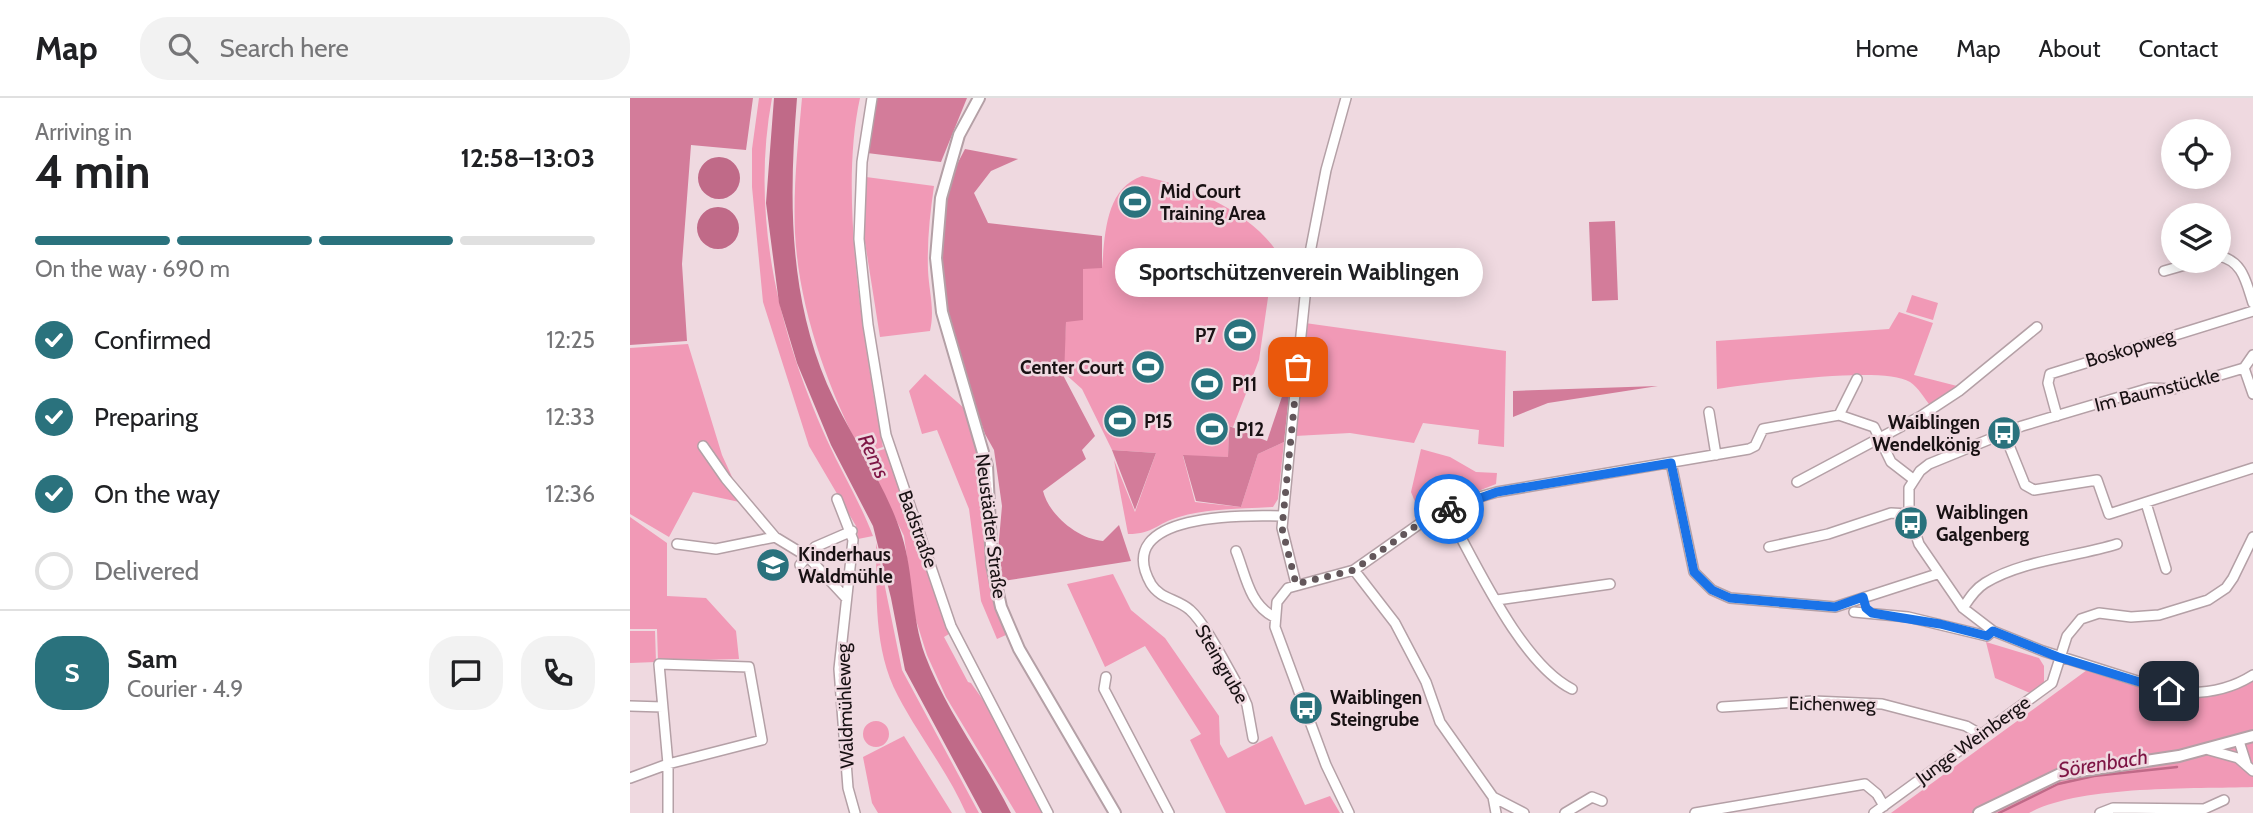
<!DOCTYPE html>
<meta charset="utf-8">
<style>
body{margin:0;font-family:Cabin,sans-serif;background:#f2f2f2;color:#202124;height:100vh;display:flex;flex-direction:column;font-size:26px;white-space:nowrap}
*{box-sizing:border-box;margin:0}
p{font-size:23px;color:#757577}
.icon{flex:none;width:38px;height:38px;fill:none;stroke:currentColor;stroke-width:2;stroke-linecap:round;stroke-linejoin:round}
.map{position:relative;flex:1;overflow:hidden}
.sheet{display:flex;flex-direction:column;background:#fff;width:630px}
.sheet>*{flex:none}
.buttons{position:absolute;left:1531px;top:21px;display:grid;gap:14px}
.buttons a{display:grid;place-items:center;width:70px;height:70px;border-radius:50%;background:#fff;box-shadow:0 4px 18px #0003;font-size:35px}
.pin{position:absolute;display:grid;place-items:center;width:60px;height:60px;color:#fff;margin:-30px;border-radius:14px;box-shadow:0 4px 10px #0006}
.courier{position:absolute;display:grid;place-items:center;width:70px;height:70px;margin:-35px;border:5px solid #1a73e8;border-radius:50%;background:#fff;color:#222;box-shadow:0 2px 9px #0007}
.bubble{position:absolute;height:49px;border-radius:24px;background:#fff;box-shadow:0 4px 18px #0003;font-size:23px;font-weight:700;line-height:49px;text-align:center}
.overview em{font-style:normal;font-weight:700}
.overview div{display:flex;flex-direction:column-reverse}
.overview{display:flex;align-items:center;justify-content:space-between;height:119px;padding:0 35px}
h1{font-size:46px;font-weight:700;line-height:52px}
.bar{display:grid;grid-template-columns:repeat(4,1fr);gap:10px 7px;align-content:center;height:84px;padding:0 35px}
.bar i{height:9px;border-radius:5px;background:#e0e0e0}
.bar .selected{background:#2a727d}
.bar p{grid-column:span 4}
.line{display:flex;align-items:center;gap:18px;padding:0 35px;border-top:2px solid #e0e0e0}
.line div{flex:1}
.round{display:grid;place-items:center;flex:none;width:74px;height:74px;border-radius:28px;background:#f2f2f2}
ol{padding:0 35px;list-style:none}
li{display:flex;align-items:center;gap:21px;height:77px}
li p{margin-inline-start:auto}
li .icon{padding:7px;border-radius:50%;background:#2a727d;color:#fff;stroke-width:4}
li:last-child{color:#757577}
li i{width:38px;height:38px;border:4px solid #e0e0e0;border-radius:50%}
header{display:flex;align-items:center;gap:42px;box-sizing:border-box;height:98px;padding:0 35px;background:#fff;border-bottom:2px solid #e0e0e0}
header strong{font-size:33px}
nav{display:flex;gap:38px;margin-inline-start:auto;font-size:24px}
.search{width:490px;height:63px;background:#f2f2f2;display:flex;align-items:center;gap:18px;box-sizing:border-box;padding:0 24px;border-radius:28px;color:#757577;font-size:26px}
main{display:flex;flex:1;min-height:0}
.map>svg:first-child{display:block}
.green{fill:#f199b6}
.forest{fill:#d37c9a}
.water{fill:#c06a88}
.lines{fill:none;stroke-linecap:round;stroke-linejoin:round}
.stream{stroke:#c06a88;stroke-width:2.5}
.minor-casing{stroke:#b4a0a6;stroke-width:12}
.tertiary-casing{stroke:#b4a0a6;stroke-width:14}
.minor{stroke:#fff;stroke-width:9}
.tertiary{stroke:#fff;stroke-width:10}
.done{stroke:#63575b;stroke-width:7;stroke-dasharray:0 12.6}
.route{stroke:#1a73e8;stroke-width:9}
.labels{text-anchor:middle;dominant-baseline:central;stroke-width:5;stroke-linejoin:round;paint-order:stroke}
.poi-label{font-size:19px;font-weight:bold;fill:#181113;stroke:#efd9e0;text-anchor:start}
.street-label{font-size:19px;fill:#181113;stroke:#efd9e0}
.water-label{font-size:21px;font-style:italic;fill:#7e1545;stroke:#efd9e0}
</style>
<header>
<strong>Map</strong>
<div class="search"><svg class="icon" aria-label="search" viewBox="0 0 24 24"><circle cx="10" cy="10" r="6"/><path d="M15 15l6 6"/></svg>Search here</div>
<nav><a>Home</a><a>Map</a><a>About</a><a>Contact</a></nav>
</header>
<main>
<section class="sheet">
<div class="overview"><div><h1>4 min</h1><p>Arriving in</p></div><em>12:58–13:03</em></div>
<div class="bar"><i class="selected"></i><i class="selected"></i><i class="selected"></i><i></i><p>On the way · 690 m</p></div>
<ol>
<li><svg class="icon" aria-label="check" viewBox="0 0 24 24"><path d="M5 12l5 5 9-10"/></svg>Confirmed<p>12:25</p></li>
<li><svg class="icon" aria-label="check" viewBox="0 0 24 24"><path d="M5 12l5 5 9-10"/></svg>Preparing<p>12:33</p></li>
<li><svg class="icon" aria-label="check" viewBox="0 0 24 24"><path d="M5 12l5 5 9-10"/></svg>On the way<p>12:36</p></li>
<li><i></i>Delivered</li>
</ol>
<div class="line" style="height:126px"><b class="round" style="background:#2a727d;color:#fff">S</b><div><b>Sam</b><p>Courier · 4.9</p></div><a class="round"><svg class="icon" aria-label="chat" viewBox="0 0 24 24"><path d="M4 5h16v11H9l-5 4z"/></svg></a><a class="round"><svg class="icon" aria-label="phone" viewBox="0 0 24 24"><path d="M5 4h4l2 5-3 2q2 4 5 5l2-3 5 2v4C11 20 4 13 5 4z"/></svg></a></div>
</section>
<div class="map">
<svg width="1623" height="715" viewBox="0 0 1623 715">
<rect width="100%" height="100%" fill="#efd9e0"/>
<!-- green -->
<path class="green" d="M129 0H142C120 118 149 235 197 342 212 375 230 404 243 438L228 441 226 428 179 348 133 204 122 89V51Z
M172 0H230C208 99 235 249 253 349L232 356C197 288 169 211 165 135 163 90 168 45 172 0Z
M512 78C558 87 617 112 645 151L629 262 603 329 599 328 598 359 553 358 565 404 611 409 628 356 654 344 648 401 643 409C612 411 579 410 549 419 527 425 524 436 498 436L484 362 505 414 526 355 482 352 452 291 433 274 436 223 453 221V170H472C475 137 475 91 512 78Z
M236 79 304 88C300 116 297 143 298 172 299 194 305 211 300 233L250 239 234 138Z
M1282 197 1308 205 1303 222 1276 214Z
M1269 214 1303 225 1284 277 1331 289 1301 309C1295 301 1288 289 1280 284 1251 267 1124 286 1087 291L1086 243 1259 231Z
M675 225 876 253 874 349 848 346 849 332 793 325 784 345 720 335 665 338Z
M58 246 92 357 114 405 63 394 39 439 0 416V250Z
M295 276 334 310 353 375 355 437 363 496 376 537 367 541 351 503 339 411 307 332 292 336 279 293Z
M258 350 308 493 319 536 314 539 338 584 341 585 363 616 413 715H386L316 599 297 557 285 519 274 438 234 357Z
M791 351 820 359 846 374 867 375 866 386 790 416 781 394Z
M0 419 37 445V498L76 500 106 533 109 561 28 563 27 531H0Z
M246 445 272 572 349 715H336C318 674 289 638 268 598 243 551 247 496 246 445Z
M483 476 501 512 535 540 589 618 590 646 598 660 642 638 675 707 700 698 710 715H596L560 642 571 636 515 548 475 569 437 486Z
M0 533H25L26 564 0 565Z
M1356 544 1409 560 1414 568V584L1400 595 1365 580Z
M1457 572C1517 590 1563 614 1623 581V689C1563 691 1450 687 1399 715H1261Z
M233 636a13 13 0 1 1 26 0a13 13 0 1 1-26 0Z
M274 638 322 715H248L242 705 233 659Z"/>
<!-- forest -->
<path class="forest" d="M0 0H123L116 52 61 47 52 166 57 243 0 247Z
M244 0H337L311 64 237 55Z
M335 51 388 61 361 73 344 95 358 125 472 138V170L453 171V222L436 224 434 279 465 338 452 352 456 361 413 393C419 417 448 441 473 443L489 427 501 463 373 483 368 453 372 408 364 352 355 336 328 259 313 190V122L321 78Z
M985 123 988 202 962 203 959 124Z
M662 269 654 344 628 356 611 409 566 403 553 357 598 359 599 328 637 343Z
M1028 288 918 305 883 319V293Z
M482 352 526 355 505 412Z"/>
<!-- water -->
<path class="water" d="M144 0H167C159 98 158 194 197 286 219 337 256 386 272 438 284 477 281 518 295 557 316 613 354 661 381 715H352L275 572 261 500 243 428 201 347 167 265 149 205 136 105Z
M68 80a21 21 0 1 1 42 0a21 21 0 1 1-42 0Z
M67 130a21 21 0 1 1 42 0a21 21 0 1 1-42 0Z"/>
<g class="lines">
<!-- stream -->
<path class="stream" d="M1369 715 1428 686 1464 678 1547 669"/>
<!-- minor casing -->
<g class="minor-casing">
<path id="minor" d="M242 0 232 64 229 141 238 227 256 337 321 528 418 715
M1589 158C1613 163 1616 184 1623 205
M1534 173 1569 163
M1614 270 1543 291 1520 290 1392 328 1299 366 1290 373 1279 390V416L1289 446 1333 510 1363 533 1413 553 1539 593C1568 597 1598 593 1623 577
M1614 270 1623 296
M1614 270 1623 257
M1079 314 1086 357
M1209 317 1227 281
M1427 318 1418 285 1420 276 1623 213
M1374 335 1395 387 1404 392 1467 382 1479 416 1623 370
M73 348 96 381 145 439 178 459 216 500
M1041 365 1064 474 1082 492 1100 500 1205 509 1307 476
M1167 384 1291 318 1329 293 1407 229
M207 401 223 442 209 571 218 690 225 715
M1516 405 1536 471
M816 412C845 463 890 565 942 591
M47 446 86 451 145 439
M1139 449 1198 436 1261 415 1279 416
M606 453C616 478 619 506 644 519
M170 467 185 449 222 433
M724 472 765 525 796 584 810 624 863 699 866 715
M666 486 652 430 665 295 679 160 696 72 716 0
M867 502 980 486
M1333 510C1339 501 1345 491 1355 485 1392 462 1446 459 1487 446
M1224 514 1278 519 1357 538 1363 533
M476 579 474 591 539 715
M0 608 33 609
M1092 609 1183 603 1252 606 1336 628 1350 636
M623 640 617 607 611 593C599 573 576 526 560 512 548 501 530 501 521 486 480 414 617 417 652 418
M1609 643 1616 665
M1579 652 1608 660 1623 673
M0 680 38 666 132 642 119 569 29 566 38 666V715
M863 699 894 715
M719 715 696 667 645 529 647 504 658 490 724 472 795 422 839 402 867 394 1119 351 1125 348 1133 331 1209 317 1244 329 1261 364 1283 381
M935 715 962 699 972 703
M1065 715 1235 686 1247 696 1254 708
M1244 715 1422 585 1437 538 1451 521 1469 515 1501 519 1529 517 1578 502 1596 490 1603 480 1623 439
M1470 715 1483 710 1574 711 1594 702"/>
</g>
<!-- tertiary casing -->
<g class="tertiary-casing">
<path id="tertiary" d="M349 0 329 37 311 100 306 160 312 214 357 368 362 467 371 509 389 551 485 715
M1349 715 1430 676 1549 658 1623 638"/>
</g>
<!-- minor -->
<use href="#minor" class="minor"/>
<!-- tertiary -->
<use href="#tertiary" class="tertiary"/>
</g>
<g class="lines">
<!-- done -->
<path class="done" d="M668 269 652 430 666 486 724 472 790 425 819 411"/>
<!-- route -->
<path class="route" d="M819 411 867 394 1041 365 1064 474 1082 492 1100 500 1205 509 1233 499 1236 510 1242 515 1310 526 1357 538 1363 533 1428 559 1539 593"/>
</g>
<!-- icons -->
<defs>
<g id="stadium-disc" transform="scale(1.75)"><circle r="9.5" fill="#2a727d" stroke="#efd9e0"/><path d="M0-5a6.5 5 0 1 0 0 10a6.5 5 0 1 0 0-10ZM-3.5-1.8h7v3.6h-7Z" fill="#fff"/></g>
<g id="bus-disc" transform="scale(1.75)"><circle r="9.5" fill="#2a727d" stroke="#efd9e0"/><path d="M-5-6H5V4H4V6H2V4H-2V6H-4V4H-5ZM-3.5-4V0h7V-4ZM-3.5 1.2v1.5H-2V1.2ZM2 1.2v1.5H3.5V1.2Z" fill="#fff"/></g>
<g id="school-disc" transform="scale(1.75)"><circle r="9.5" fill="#2a727d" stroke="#efd9e0"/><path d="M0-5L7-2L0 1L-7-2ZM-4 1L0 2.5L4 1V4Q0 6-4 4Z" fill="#fff"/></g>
</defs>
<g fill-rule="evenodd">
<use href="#stadium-disc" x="505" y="104"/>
<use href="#stadium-disc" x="610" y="237"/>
<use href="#stadium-disc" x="518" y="269"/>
<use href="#stadium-disc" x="577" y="286"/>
<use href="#stadium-disc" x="490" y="323"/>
<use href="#stadium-disc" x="582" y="331"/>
<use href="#bus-disc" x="1374" y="335"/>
<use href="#bus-disc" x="1281" y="425"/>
<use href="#school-disc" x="143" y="467"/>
<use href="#bus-disc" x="676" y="610"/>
</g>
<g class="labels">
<!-- poi labels -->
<g class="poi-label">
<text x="530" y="93">Mid Court<tspan x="530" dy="22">Training Area</tspan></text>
<text x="586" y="237" text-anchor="end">P7</text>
<text x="494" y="269" text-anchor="end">Center Court</text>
<text x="602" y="286">P11</text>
<text x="514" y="323">P15</text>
<text x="1350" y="324" text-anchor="end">Waiblingen<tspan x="1350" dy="22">Wendelkönig</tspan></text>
<text x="606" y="331">P12</text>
<text x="1306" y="414">Waiblingen<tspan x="1306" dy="22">Galgenberg</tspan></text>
<text x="168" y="456">Kinderhaus<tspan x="168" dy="22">Waldmühle</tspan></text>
<text x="700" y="599">Waiblingen<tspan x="700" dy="22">Steingrube</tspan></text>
</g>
<!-- street labels -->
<g class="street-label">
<text transform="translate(1500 250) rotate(-17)">Boskopweg</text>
<text transform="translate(1527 292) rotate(-14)">Im Baumstückle</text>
<text transform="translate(361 428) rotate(83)">Neustädter Straße</text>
<text transform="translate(288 431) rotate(70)">Badstraße</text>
<text transform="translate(592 566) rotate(60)">Steingrube</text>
<text transform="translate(1202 606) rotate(1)">Eichenweg</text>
<text transform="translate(215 608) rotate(-92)">Waldmühleweg</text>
<text transform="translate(1343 642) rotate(-36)">Junge Weinberge</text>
</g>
<!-- water labels -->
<g class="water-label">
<text transform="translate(244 358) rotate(65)">Rems</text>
<text transform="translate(1473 665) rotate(-9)">Sörenbach</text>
</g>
</g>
</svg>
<div class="buttons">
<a><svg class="icon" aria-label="locate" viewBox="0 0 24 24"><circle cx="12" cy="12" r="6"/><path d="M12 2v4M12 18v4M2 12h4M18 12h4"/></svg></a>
<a><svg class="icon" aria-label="layers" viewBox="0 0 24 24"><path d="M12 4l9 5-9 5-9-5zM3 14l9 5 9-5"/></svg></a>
</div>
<div class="pin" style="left:668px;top:269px;background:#ea580c"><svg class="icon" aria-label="bag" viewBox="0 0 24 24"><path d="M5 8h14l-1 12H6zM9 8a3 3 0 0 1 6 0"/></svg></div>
<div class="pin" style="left:1539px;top:593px;background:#1f2937"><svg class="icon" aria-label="home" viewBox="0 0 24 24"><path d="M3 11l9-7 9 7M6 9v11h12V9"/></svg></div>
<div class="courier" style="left:819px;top:411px"><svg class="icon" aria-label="bike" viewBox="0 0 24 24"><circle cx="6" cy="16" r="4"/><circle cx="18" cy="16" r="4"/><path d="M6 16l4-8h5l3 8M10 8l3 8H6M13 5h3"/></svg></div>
<div class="bubble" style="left:485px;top:150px;width:368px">Sportschützenverein Waiblingen</div>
</div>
</main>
